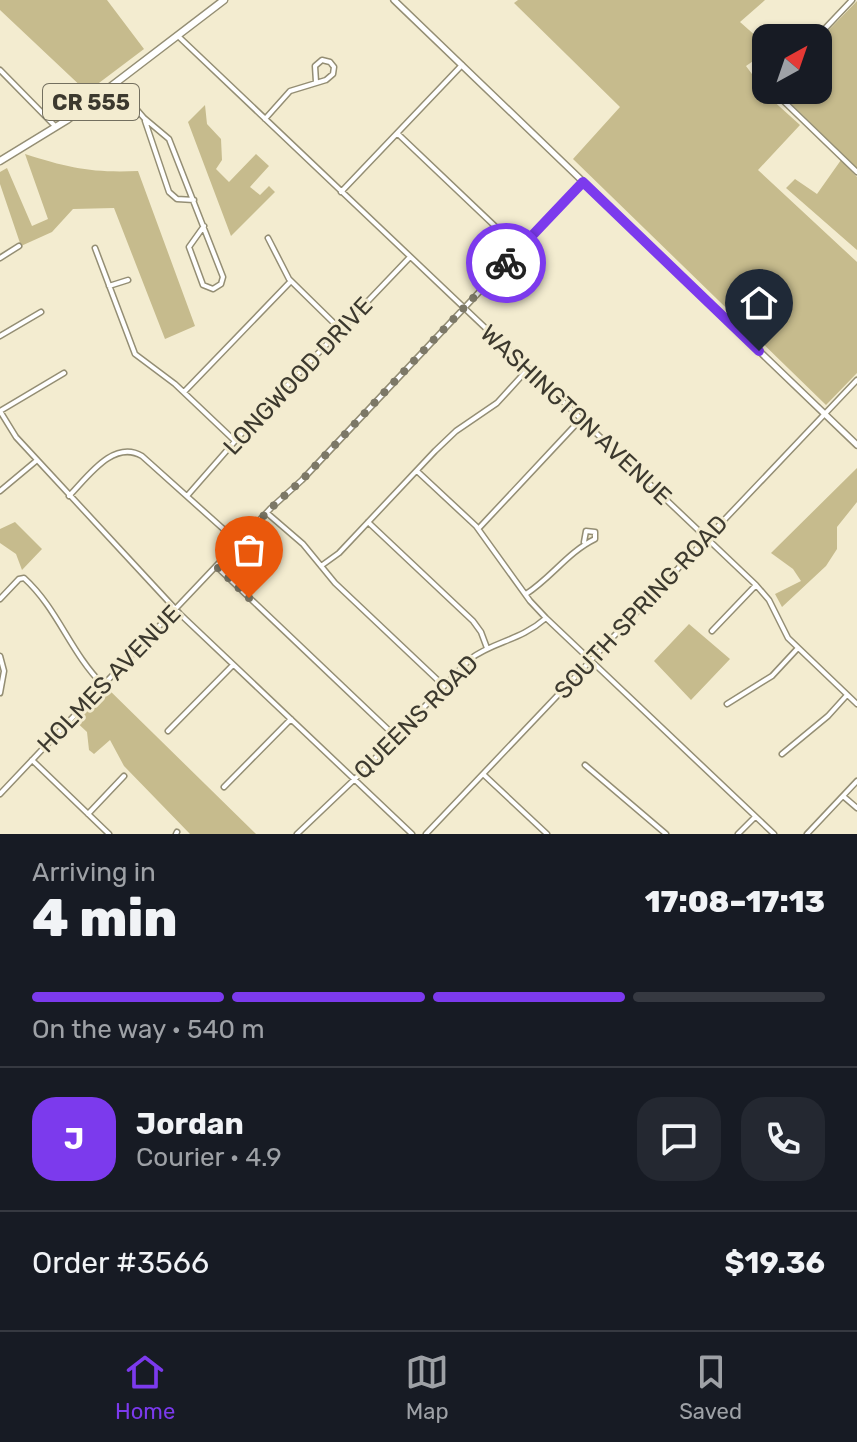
<!DOCTYPE html>
<meta charset="utf-8">
<style>
body{margin:0;font-family:Rubik,sans-serif;background:#242831;color:#f1f3f6;height:100vh;display:flex;flex-direction:column;font-size:30px;white-space:nowrap}
*{box-sizing:border-box;margin:0}
p{font-size:26px;color:#9ea1a6}
.icon{flex:none;width:44px;height:44px;fill:none;stroke:currentColor;stroke-width:2;stroke-linecap:round;stroke-linejoin:round}
.map{position:relative;height:834px;overflow:hidden}
.panel{display:flex;flex-direction:column;background:#171b24;flex:1}
.panel>*{flex:none}
.needle{width:52px;rotate:40deg}
.tools{position:absolute;left:752px;top:24px;display:grid;gap:16px}
.tools a{display:grid;place-items:center;width:80px;height:80px;border-radius:16px;background:#171b24;box-shadow:0 2px 6px #0004;font-size:40px}
.pin{position:absolute;display:grid;place-items:center;width:68px;height:68px;color:#fff;margin:-82px -34px;border-radius:50% 50% 50% 0;rotate:-45deg;box-shadow:0 0 8px #0007}
.pin .icon{rotate:45deg}
.courier{position:absolute;display:grid;place-items:center;width:80px;height:80px;margin:-40px;border:6px solid #7c3aed;border-radius:50%;background:#fff;color:#222;box-shadow:0 2px 10px #0007}
.summary em{font-style:normal;font-weight:800}
.summary div{display:flex;flex-direction:column-reverse}
.summary{display:flex;align-items:center;justify-content:space-between;height:136px;padding:0 32px}
h1{font-size:52px;font-weight:800;line-height:60px}
.bar{display:grid;grid-template-columns:repeat(4,1fr);gap:12px 8px;align-content:center;height:96px;padding:0 32px}
.bar i{height:10px;border-radius:6px;background:#363941}
.bar .current{background:#7c3aed}
.bar p{grid-column:span 4}
.line{display:flex;align-items:center;gap:20px;padding:0 32px;border-top:2px solid #363941}
.line div{flex:1}
.round{display:grid;place-items:center;flex:none;width:84px;height:84px;border-radius:24px;background:#242831}
.tab-bar{display:flex;justify-content:space-around;align-items:center;height:112px;border-top:2px solid #363941;background:#171b24;font-size:22px;color:#9ea1a6}
.tab-bar a{display:grid;justify-items:center;gap:4px}
.tab-bar .current{color:#7c3aed}
.map>svg:first-child{display:block}
.green{fill:#c6bb8d}
.lines{fill:none;stroke-linecap:round;stroke-linejoin:round}
.minor-casing{stroke:#948e74;stroke-width:7}
.tertiary-casing{stroke:#948e74;stroke-width:8}
.primary-casing{stroke:#948e74;stroke-width:9}
.minor{stroke:#fff;stroke-width:4}
.tertiary{stroke:#fff;stroke-width:5}
.primary{stroke:#fff;stroke-width:6}
.done{stroke:#7c7867;stroke-width:8;stroke-dasharray:0 14.4}
.route{stroke:#7c3aed;stroke-width:10}
.labels{text-anchor:middle;dominant-baseline:central;stroke-width:6;stroke-linejoin:round;paint-order:stroke}
.shield{fill:#f3ecd0;stroke:#736f5f;stroke-width:2}
.shield-label{font-size:22px;font-weight:bold;fill:#3c392e}
.street-label{font-size:24px;fill:#3c392e;stroke:#f3ecd0}
</style>
<div class="map">
<svg width="857" height="834" viewBox="0 0 857 834">
<rect width="100%" height="100%" fill="#f3ecd0"/>
<!-- green -->
<path class="green" d="M0 0H107L144 49 87 92 0 10Z
M518 0H765L740 22 766 45V52L746 66 769 97 800 125 758 170 857 262V373L826 405 573 159 620 107 514 3Z
M857 1V168L777 90H818V41Z
M205 105 207 124 221 139 222 160 216 169 229 182 256 154 269 166 250 187 260 195 269 186 275 192 231 236 188 122Z
M25 154C69 168 92 173 138 171L195 326 165 339 114 208 73 209 52 232 21 246 0 184V172L7 168 32 226 48 219Z
M841 160 857 177V250L786 188 795 179 817 194Z
M857 468V502L837 527V549L826 566 782 607 775 594 801 581 793 569 771 553Z
M15 522 42 549 22 570 16 554 0 543V529Z
M689 624 730 659 691 700 654 661Z
M103 684 256 834H190L124 766 110 740 94 754 89 750 87 732 71 717Z"/>
<g class="lines">
<!-- minor casing -->
<g class="minor-casing">
<path id="minor" d="M178 36 756 585 769 600 788 638 857 704
M816 38 852 0
M0 70 56 127
M115 84 144 118 169 139 223 277 221 284 213 289 203 285 189 247 204 226
M772 90 857 172
M265 119 290 91 326 80 333 74 334 67 330 62 322 60 315 66 316 82
M145 121 169 192 177 199 194 200
M398 134 519 249
M341 192 462 65
M268 238 289 279 341 330
M95 248 135 354 175 384 235 441
M0 258 19 246
M109 286 128 280
M0 336 41 312
M64 373 0 411 16 437 180 614 412 834
M184 392 291 281
M417 471 476 526 530 601 546 618 774 834
M0 491 36 461
M69 496C87 478 113 439 142 456L239 543
M187 496 243 432 410 257
M267 513 303 544 335 583 444 686
M368 522 473 621 481 632 487 648
M479 528 581 419
M216 566 396 737
M321 566 339 553 435 451 456 431 497 403 528 369
M526 594C551 578 568 552 595 539V532L586 531 584 542
M0 599 19 579 24 578C58 609 70 652 103 685
M712 631 756 585
M0 656 4 671 0 693
M727 704 772 676 798 648
M168 731 233 665
M782 754 828 716 847 695
M32 760 109 834
M585 765 666 834
M483 774 547 834
M224 787 291 719
M0 794 271 508 302 480 583 182
M843 796 857 808
M88 814 124 776
M176 834 177 832
M297 834 359 775 470 659C494 641 520 641 546 618
M426 834 857 380
M738 834 755 817
M807 834 857 781"/>
</g>
<!-- tertiary casing -->
<g class="tertiary-casing">
<path id="tertiary" d="M394 0 857 445"/>
</g>
<!-- primary casing -->
<g class="primary-casing">
<path id="primary" d="M0 161 67 120 224 0"/>
</g>
<!-- minor -->
<use href="#minor" class="minor"/>
<!-- tertiary -->
<use href="#tertiary" class="tertiary"/>
<!-- primary -->
<use href="#primary" class="primary"/>
</g>
<g class="lines">
<!-- done -->
<path class="done" d="M249 598 216 566 271 508 302 480 506 263"/>
<!-- route -->
<path class="route" d="M506 263 583 182 759 351"/>
</g>
<g class="labels">
<!-- shield labels -->
<rect class="shield" x="43" y="84" width="96" height="36" rx="6"/>
<g class="shield-label">
<text x="91" y="102">CR 555</text>
</g>
<!-- street labels -->
<g class="street-label">
<text transform="translate(298 376) rotate(-47)">LONGWOOD DRIVE</text>
<text transform="translate(576 415) rotate(43)">WASHINGTON AVENUE</text>
<text transform="translate(641 607) rotate(-47)">SOUTH SPRING ROAD</text>
<text transform="translate(109 679) rotate(-46)">HOLMES AVENUE</text>
<text transform="translate(416 717) rotate(-45)">QUEENS ROAD</text>
</g>
</g>
</svg>
<div class="tools">
<a><svg class="needle" viewBox="-14 -14 28 28"><path d="M0-13l5 13h-10z" fill="#e53935"/><path d="M0 13l5-13h-10z" fill="#9ea1a6"/></svg></a>
</div>
<div class="pin" style="left:249px;top:598px;background:#ea580c"><svg class="icon" aria-label="bag" viewBox="0 0 24 24"><path d="M5 8h14l-1 12H6zM9 8a3 3 0 0 1 6 0"/></svg></div>
<div class="pin" style="left:759px;top:351px;background:#1f2937"><svg class="icon" aria-label="home" viewBox="0 0 24 24"><path d="M3 11l9-7 9 7M6 9v11h12V9"/></svg></div>
<div class="courier" style="left:506px;top:263px"><svg class="icon" aria-label="bike" viewBox="0 0 24 24"><circle cx="6" cy="16" r="4"/><circle cx="18" cy="16" r="4"/><path d="M6 16l4-8h5l3 8M10 8l3 8H6M13 5h3"/></svg></div>
</div>
<section class="panel">
<div class="summary"><div><h1>4 min</h1><p>Arriving in</p></div><em>17:08–17:13</em></div>
<div class="bar"><i class="current"></i><i class="current"></i><i class="current"></i><i></i><p>On the way · 540 m</p></div>
<div class="line" style="height:144px"><b class="round" style="background:#7c3aed;color:#fff">J</b><div><b>Jordan</b><p>Courier · 4.9</p></div><a class="round"><svg class="icon" aria-label="chat" viewBox="0 0 24 24"><path d="M4 5h16v11H9l-5 4z"/></svg></a><a class="round"><svg class="icon" aria-label="phone" viewBox="0 0 24 24"><path d="M5 4h4l2 5-3 2q2 4 5 5l2-3 5 2v4C11 20 4 13 5 4z"/></svg></a></div>
<div class="line" style="height:104px"><div>Order #3566</div><b>$19.36</b></div>
</section>
<nav class="tab-bar">
<a class="current"><svg class="icon" aria-label="home" viewBox="0 0 24 24"><path d="M3 11l9-7 9 7M6 9v11h12V9"/></svg>Home</a>
<a><svg class="icon" aria-label="map" viewBox="0 0 24 24"><path d="M3 6l6-2 6 2 6-2v14l-6 2-6-2-6 2zM9 4v14M15 6v14"/></svg>Map</a>
<a><svg class="icon" aria-label="saved" viewBox="0 0 24 24"><path d="M7 4h10v16l-5-4-5 4z"/></svg>Saved</a>
</nav>
